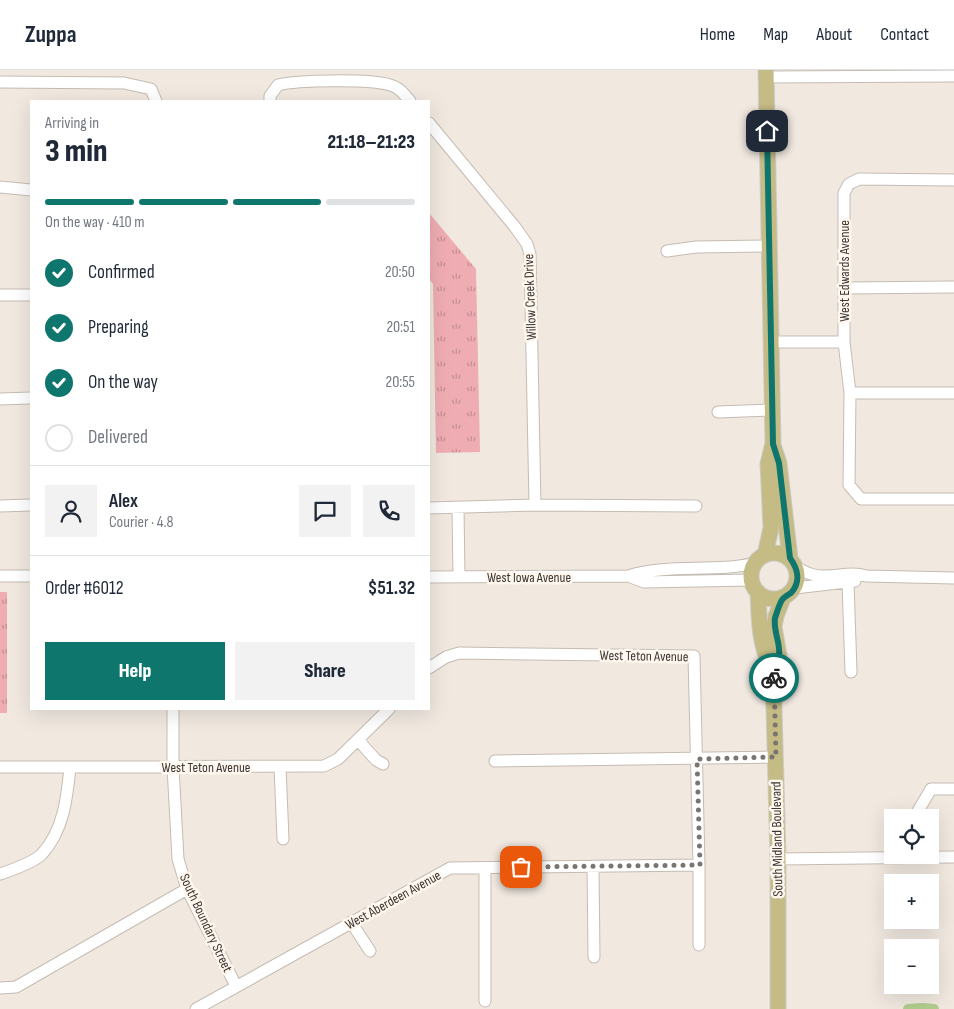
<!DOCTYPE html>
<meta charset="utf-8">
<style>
body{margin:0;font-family:"Sofia Sans Condensed",sans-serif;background:#f2f2f3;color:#1f2937;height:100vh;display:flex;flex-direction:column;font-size:19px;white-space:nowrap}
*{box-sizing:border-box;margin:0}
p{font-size:16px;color:#747a83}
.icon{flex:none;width:28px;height:28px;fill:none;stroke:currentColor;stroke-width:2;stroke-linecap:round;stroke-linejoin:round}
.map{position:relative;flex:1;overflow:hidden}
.side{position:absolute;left:30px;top:30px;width:400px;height:610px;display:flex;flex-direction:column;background:#fff;border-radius:0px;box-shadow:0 5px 20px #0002}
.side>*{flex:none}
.buttons{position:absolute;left:884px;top:739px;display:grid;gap:10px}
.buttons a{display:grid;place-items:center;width:55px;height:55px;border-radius:0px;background:#fff;box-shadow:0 5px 20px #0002;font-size:25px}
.pin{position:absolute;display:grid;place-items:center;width:42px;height:42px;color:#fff;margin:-21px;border-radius:10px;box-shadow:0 2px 8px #0006}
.courier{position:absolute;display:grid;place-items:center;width:50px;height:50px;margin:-25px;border:4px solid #0f766e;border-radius:50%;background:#fff;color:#222;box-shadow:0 1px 6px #0007}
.headline em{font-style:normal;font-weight:800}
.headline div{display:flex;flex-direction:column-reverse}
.headline{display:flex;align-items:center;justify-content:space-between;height:85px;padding:0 15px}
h1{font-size:32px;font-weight:800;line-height:38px}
.bar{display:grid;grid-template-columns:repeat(4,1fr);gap:8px 5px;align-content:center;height:60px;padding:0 15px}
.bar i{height:6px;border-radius:4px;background:#e0e1e3}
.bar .current{background:#0f766e}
.bar p{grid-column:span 4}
.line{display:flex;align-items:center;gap:12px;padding:0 15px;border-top:1px solid #e0e1e3}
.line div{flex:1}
.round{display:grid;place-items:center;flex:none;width:52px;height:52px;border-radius:0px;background:#f2f2f3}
ol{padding:0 15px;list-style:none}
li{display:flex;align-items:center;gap:15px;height:55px}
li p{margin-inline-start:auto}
li .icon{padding:5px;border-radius:50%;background:#0f766e;color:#fff;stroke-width:4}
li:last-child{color:#747a83}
li i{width:28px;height:28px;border:2px solid #e0e1e3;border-radius:50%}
.primary-button{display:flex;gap:10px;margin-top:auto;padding:10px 15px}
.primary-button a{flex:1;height:58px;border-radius:0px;background:#0f766e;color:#fff;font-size:20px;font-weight:800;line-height:58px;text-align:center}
.primary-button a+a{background:#f2f2f3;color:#1f2937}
header{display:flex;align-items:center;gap:30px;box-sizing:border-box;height:70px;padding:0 25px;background:#fff;border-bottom:1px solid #e0e1e3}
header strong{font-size:24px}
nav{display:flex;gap:28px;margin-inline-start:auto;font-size:18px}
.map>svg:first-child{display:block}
.park{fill:url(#park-tufts)}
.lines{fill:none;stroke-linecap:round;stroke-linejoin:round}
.canal{stroke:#b1cd8e;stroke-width:10}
.minor-casing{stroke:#c4bcb3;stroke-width:13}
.major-casing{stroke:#cccbca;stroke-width:17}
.minor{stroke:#fff;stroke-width:11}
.major{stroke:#c4bb85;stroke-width:15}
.done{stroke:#7a7570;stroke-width:5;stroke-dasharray:0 9}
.route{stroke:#0f766e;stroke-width:6}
.labels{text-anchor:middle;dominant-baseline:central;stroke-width:5;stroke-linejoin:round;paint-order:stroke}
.street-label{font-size:14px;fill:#3a3734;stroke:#fff6ed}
</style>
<header>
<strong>Zuppa</strong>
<nav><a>Home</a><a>Map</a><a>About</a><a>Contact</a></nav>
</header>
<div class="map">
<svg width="954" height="939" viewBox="0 0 954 939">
<defs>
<pattern id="park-tufts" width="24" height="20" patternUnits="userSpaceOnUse" patternTransform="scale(1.25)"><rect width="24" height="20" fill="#efadb3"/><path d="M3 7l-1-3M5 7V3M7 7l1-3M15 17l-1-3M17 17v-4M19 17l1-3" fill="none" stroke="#c38e92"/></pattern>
</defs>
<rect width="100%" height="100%" fill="#f1e9e0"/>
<!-- park -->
<path class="park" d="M429 143 476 199 480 382 436 383 433 214 429 209Z
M0 522H7V643H0Z"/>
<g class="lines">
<!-- canal -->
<path class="canal" d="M908 939 922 938 934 939"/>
<!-- minor casing -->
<g class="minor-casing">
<path id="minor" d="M766 7 954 6
M0 12 124 13 151 19 156 31
M270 31V26L278 15C297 10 371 9 390 15 399 17 404 24 410 31
M429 53 515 157 527 174 530 184 535 435
M954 110 859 109 849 114 844 123V272L850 323 849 415 861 429H954
M0 117 31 120
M667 181 696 177 769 176
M844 218 954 217
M0 225H31
M771 272H844
M850 323H954
M0 329 31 328
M718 342 772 340
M0 436 31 435
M429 438 535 435 696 436
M458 438 459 507
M796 497C805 502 812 506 822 506 838 507 851 501 866 506L954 508
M0 506H31
M628 506 644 512 751 510
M429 507 628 506C669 493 714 503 755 493
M848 512 851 602
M795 518 855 511
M429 598 446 587 459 583 694 586 699 795V875
M173 639V697L178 789 187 819 236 916
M358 670 376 690 383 694
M495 691 776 687
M0 697 324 696 338 689 389 639
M280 697 283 769
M919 748 918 741 931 719H954
M778 789 954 787
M593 796 594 887
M485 798V931
M0 804C12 800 33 793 42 784 64 760 67 727 70 697
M351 852 370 881
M0 918 16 917 187 819
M196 939 450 798 699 795"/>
</g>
<!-- major casing -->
<g class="major-casing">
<path id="major" d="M773 375 779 393 790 488
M751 506a23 23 0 1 1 46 0a23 23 0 1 1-46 0Z
M765 485 771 458 768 394 773 373 766 0
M758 522C759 548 759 578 773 600
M778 939V789L773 600 779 585 774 557 776 546 783 528"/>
</g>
<!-- minor -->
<use href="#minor" class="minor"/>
<!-- major -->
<use href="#major" class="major"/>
</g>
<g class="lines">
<!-- done -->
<path class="done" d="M521 797 700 795 697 689 776 687 774 608"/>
<!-- route -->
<path class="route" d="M767 61 773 374 779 393 790 488C798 499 801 512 791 523 788 525 784 527 782 530 779 535 777 542 775 548 773 561 781 574 779 586 777 594 773 599 774 608"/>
</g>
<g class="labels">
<!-- street labels -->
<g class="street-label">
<text transform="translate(844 201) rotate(-90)">West Edwards Avenue</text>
<text transform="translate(530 227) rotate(-92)">Willow Creek Drive</text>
<text x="529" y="507">West Iowa Avenue</text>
<text transform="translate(644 586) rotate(1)">West Teton Avenue</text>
<text x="206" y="697">West Teton Avenue</text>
<text transform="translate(777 769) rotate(-91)">South Midland Boulevard</text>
<text transform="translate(393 830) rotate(-29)">West Aberdeen Avenue</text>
<text transform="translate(206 853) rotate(65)">South Boundary Street</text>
</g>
</g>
</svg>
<div class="buttons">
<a><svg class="icon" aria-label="locate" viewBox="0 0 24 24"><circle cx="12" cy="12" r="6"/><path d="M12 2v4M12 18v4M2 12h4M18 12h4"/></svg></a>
<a>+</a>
<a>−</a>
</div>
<div class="pin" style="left:521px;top:797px;background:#ea580c"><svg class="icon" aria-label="bag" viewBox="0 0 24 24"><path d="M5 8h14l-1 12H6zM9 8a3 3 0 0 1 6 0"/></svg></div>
<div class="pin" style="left:767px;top:61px;background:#1f2937"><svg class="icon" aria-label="home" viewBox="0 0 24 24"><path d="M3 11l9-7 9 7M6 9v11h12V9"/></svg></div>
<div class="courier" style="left:774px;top:608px"><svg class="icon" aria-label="bike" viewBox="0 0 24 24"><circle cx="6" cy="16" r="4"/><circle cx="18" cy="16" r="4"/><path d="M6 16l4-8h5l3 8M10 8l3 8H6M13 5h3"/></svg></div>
<section class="side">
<div class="headline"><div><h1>3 min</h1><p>Arriving in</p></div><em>21:18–21:23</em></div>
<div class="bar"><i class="current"></i><i class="current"></i><i class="current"></i><i></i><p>On the way · 410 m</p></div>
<ol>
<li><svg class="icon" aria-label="check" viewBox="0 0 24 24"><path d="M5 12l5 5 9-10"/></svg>Confirmed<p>20:50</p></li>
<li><svg class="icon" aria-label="check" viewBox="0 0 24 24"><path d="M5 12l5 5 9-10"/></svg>Preparing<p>20:51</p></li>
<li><svg class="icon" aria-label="check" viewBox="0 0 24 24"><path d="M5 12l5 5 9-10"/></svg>On the way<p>20:55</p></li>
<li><i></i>Delivered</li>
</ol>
<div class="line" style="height:90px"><a class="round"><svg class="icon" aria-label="person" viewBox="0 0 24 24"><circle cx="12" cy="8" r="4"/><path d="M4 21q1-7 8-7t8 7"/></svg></a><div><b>Alex</b><p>Courier · 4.8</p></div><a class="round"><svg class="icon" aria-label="chat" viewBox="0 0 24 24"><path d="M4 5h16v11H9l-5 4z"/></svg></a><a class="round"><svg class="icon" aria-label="phone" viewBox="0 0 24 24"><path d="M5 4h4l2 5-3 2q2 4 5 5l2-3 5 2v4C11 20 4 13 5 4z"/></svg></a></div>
<div class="line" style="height:65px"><div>Order #6012</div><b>$51.32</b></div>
<div class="primary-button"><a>Help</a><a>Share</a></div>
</section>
</div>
